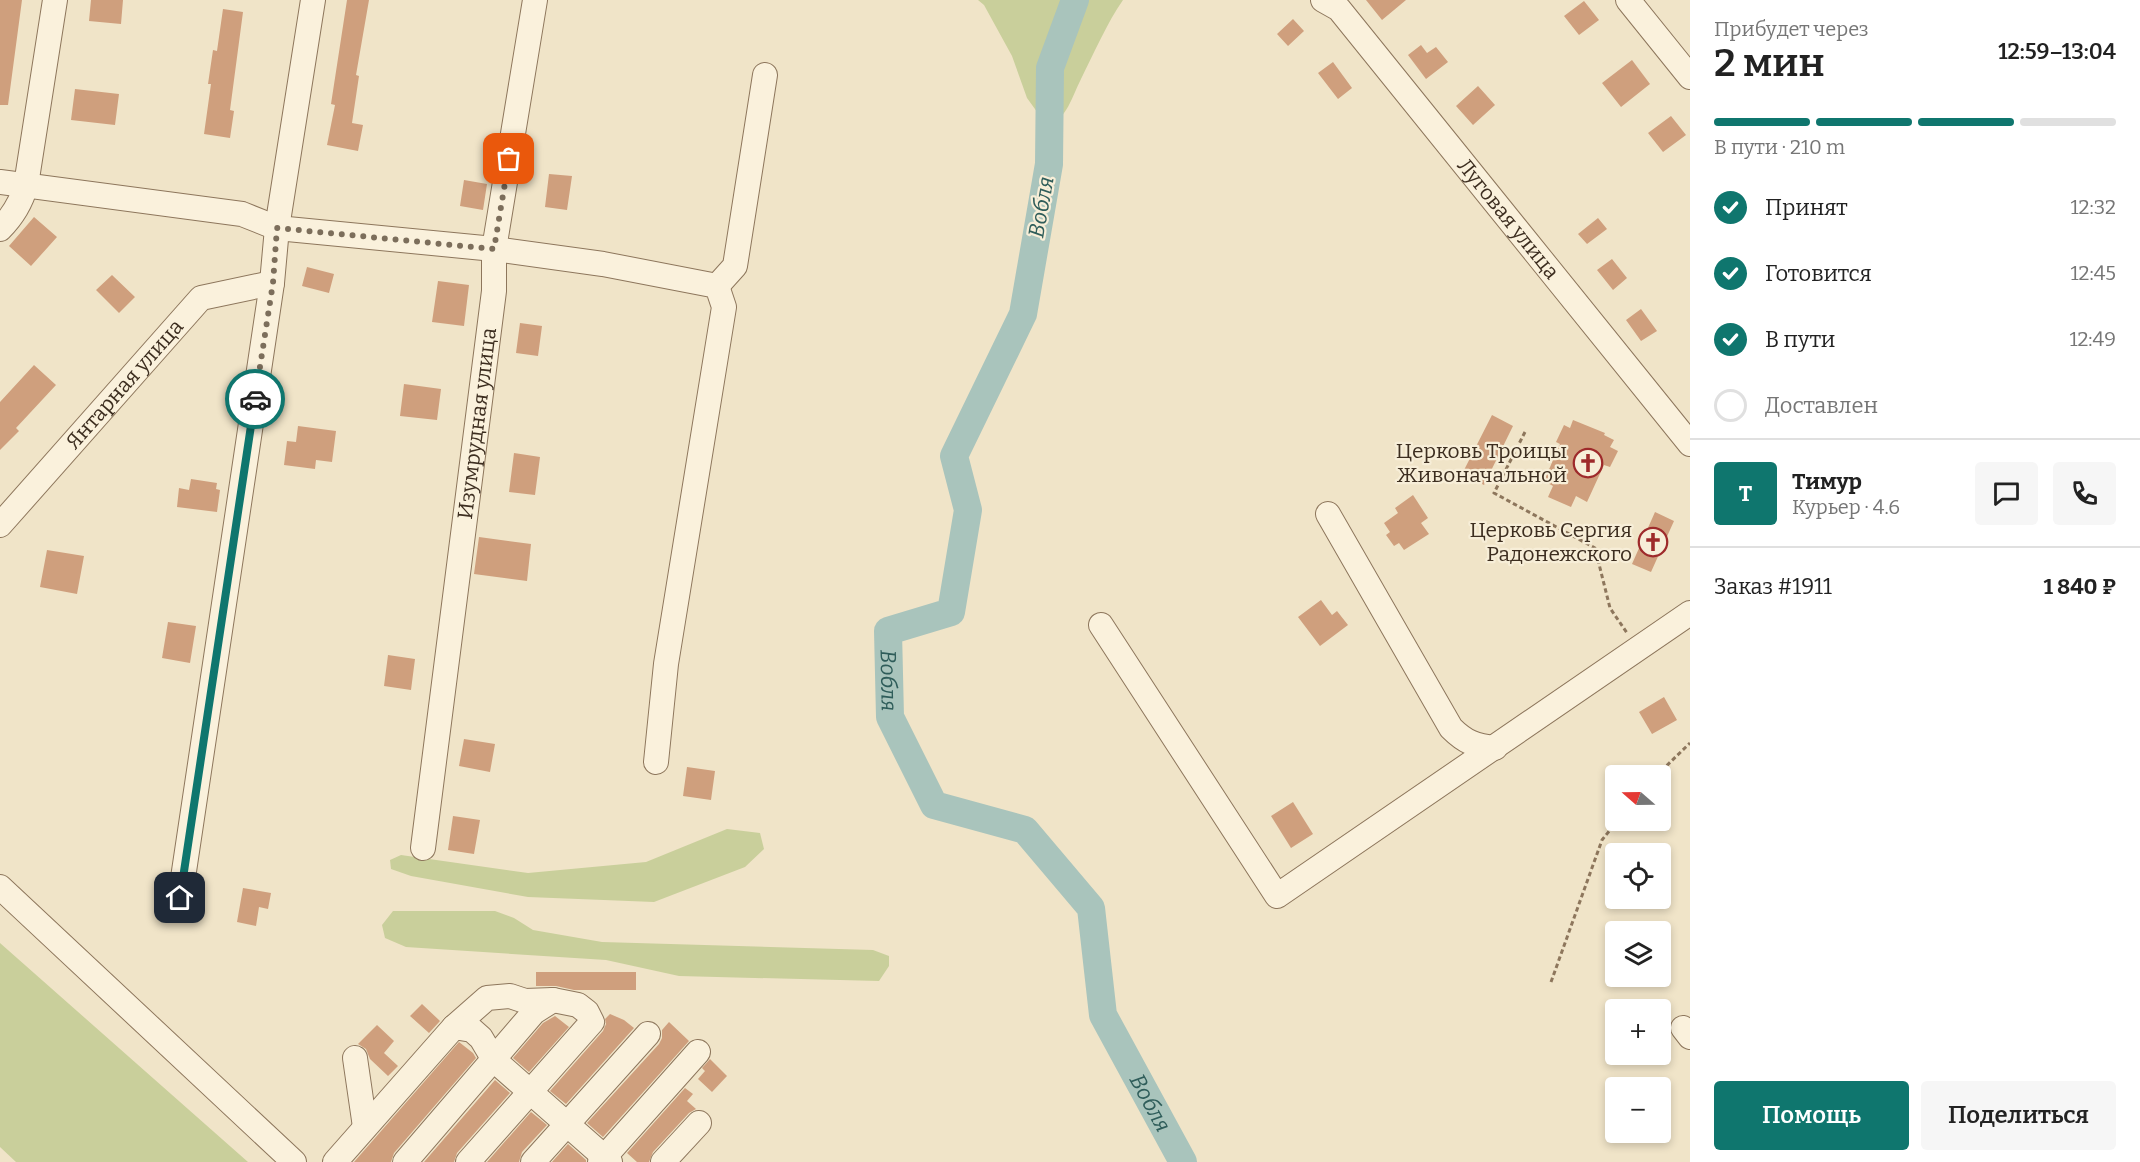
<!DOCTYPE html>
<html lang="ru">
<meta charset="utf-8">
<style>
body{margin:0;font-family:Bitter,serif;background:#f6f6f6;color:#222;height:100vh;display:flex;flex-direction:column;font-size:22px;white-space:nowrap}
*{box-sizing:border-box;margin:0}
p{font-size:20px;color:#767676}
.icon{flex:none;width:33px;height:33px;fill:none;stroke:currentColor;stroke-width:2;stroke-linecap:round;stroke-linejoin:round}
.map{position:relative;flex:1;overflow:hidden}
.details{display:flex;flex-direction:column;background:#fff;width:450px}
.details>*{flex:none}
.needle{width:39px;rotate:290deg}
.controls{position:absolute;left:1605px;top:765px;display:grid;gap:12px}
.controls a{display:grid;place-items:center;width:66px;height:66px;border-radius:6px;background:#fff;box-shadow:0 3px 9px #0003;font-size:30px}
.pin{position:absolute;display:grid;place-items:center;width:51px;height:51px;color:#fff;margin:-26px;border-radius:12px;box-shadow:0 3px 9px #0006}
.courier{position:absolute;display:grid;place-items:center;width:60px;height:60px;margin:-30px;border:4px solid #0f766e;border-radius:50%;background:#fff;color:#222;box-shadow:0 2px 8px #0007}
.summary em{font-style:normal;font-weight:600}
.summary div{display:flex;flex-direction:column-reverse}
.summary{display:flex;align-items:center;justify-content:space-between;height:102px;padding:0 24px}
h1{font-size:39px;font-weight:600;line-height:45px}
.bar{display:grid;grid-template-columns:repeat(4,1fr);gap:9px 6px;align-content:center;height:72px;padding:0 24px}
.bar i{height:8px;border-radius:4px;background:#e0e0e0}
.bar .selected{background:#0f766e}
.bar p{grid-column:span 4}
.line{display:flex;align-items:center;gap:15px;padding:0 24px;border-top:2px solid #e0e0e0}
.line div{flex:1}
.round{display:grid;place-items:center;flex:none;width:63px;height:63px;border-radius:6px;background:#f6f6f6}
ol{padding:0 24px;list-style:none}
li{display:flex;align-items:center;gap:18px;height:66px}
li p{margin-inline-start:auto}
li .icon{padding:6px;border-radius:50%;background:#0f766e;color:#fff;stroke-width:4}
li:last-child{color:#767676}
li i{width:33px;height:33px;border:3px solid #e0e0e0;border-radius:50%}
.button{display:flex;gap:12px;margin-top:auto;padding:12px 24px}
.button a{flex:1;height:69px;border-radius:6px;background:#0f766e;color:#fff;font-size:24px;font-weight:600;line-height:69px;text-align:center}
.button a+a{background:#f6f6f6;color:#222}
main{display:flex;flex:1;min-height:0}
.map>svg:first-child{display:block}
.green{fill:#c9cf9b}
.lines{fill:none;stroke-linecap:round;stroke-linejoin:round}
.river{stroke:#a9c4bc;stroke-width:28}
.building{fill:#cf9f7d}
.minor-casing{stroke:#8d765c;stroke-width:26}
.path{stroke:#8d765c;stroke-width:3;stroke-dasharray:4.5 3;stroke-linecap:butt}
.minor{stroke:#faf1dc;stroke-width:24}
.done{stroke:#7c6e5b;stroke-width:6;stroke-dasharray:0 10.8}
.route{stroke:#0f766e;stroke-width:8}
.labels{text-anchor:middle;dominant-baseline:central;stroke-width:4.5;stroke-linejoin:round;paint-order:stroke}
.street-label{font-size:21px;fill:#3d2e20;stroke:#f7eed8}
.poi-label{font-size:21px;fill:#3d2e20;stroke:#f7eed8;text-anchor:end}
.water-label{font-size:22px;font-style:italic;fill:#2f5d5a;stroke:#f7eed8}
</style>
<main>
<div class="map">
<svg width="1690" height="1162" viewBox="0 0 1690 1162">
<rect width="100%" height="100%" fill="#f0e4c8"/>
<!-- green -->
<path class="green" d="M978 0H1123C1108 21 1093 55 1081 79 1072 97 1067 118 1048 127L1027 98 1012 56 984 5Z
M727 829 760 833 764 849 745 867 654 902 528 897 411 876 391 869 390 860 401 855 528 873 646 862Z
M393 911H495L514 918 533 930 602 942 873 950 889 956V966L879 981 679 976 606 960 406 947 385 938 382 925Z
M0 943 248 1162H16L0 1147Z"/>
<g class="lines">
<!-- river -->
<path class="river" id="s1" d="M1075 0 1050 68 1049 164 1023 314 954 456 968 510 951 612 888 631 890 717 934 805 1025 830 1091 908 1103 1015 1183 1162"/>
</g>
<!-- building -->
<path class="building" d="M0 0H22L8 105H0Z
M91 0H123L121 24 89 21Z
M347 0H369L356 75 359 76 352 123 363 125 358 151 327 145 335 105 331 104Z
M1366 0H1406L1382 20Z
M1584 1 1599 20 1579 35 1564 16Z
M223 9 243 12 230 110 234 111 230 138 204 134 211 84H208L213 50 217 51Z
M1293 19 1304 31 1288 46 1277 34Z
M1421 45 1427 53 1436 47 1448 62 1426 79 1408 55Z
M1632 60 1650 84 1621 107 1602 83Z
M1333 62 1352 88 1338 99 1318 73Z
M1478 86 1495 105 1473 125 1456 106Z
M75 89 119 94 115 125 71 120Z
M1671 116 1686 135 1663 152 1648 133Z
M549 174 572 176 567 210 545 207Z
M464 180 487 184 483 210 460 206Z
M34 217 57 237 31 266 9 246Z
M1598 218 1607 229 1587 244 1578 234Z
M1612 259 1627 278 1613 290 1597 270Z
M307 267 334 274 329 293 302 286Z
M112 275 135 297 119 313 96 290Z
M438 281 469 285 464 326 432 322Z
M1641 309 1657 331 1641 341 1626 320Z
M520 323 542 326 538 356 516 353Z
M34 365 56 385 16 428 19 431 0 450V402Z
M404 384 441 389 437 420 400 416Z
M1492 415 1513 426 1484 485 1462 474Z
M1573 420 1605 433 1604 435 1614 440 1610 447 1618 451 1610 467 1604 465 1587 502 1576 496 1571 507 1548 497 1553 486 1544 481 1560 444 1556 442 1564 425 1570 428Z
M298 426 336 431 332 462 316 460 315 469 284 465 287 441 296 442Z
M514 453 540 457 535 495 509 492Z
M191 479 217 483 216 489 220 490 217 512 177 507 179 488 189 490Z
M1413 495 1428 518 1421 523 1429 534 1404 550 1399 543 1394 546 1386 535 1390 532 1384 523 1398 513 1395 508Z
M1655 512 1674 521 1651 572 1632 564Z
M479 537 531 544 527 581 474 574Z
M47 550 84 556 77 594 40 587Z
M1321 600 1332 615 1337 611 1348 625 1320 646 1298 617Z
M168 622 196 626 190 663 162 658Z
M388 655 415 659 411 690 384 686Z
M1664 697 1677 720 1652 734 1639 712Z
M464 739 495 744 490 772 459 766Z
M687 767 715 771 711 800 683 796Z
M1293 802 1313 834 1291 848 1271 816Z
M453 816 480 820 474 854 448 850Z
M243 888 271 893 268 909 259 907 256 926 237 922Z
M536 972H636V990H574L556 986H536Z
M422 1004 440 1021 429 1033 410 1016Z
M610 1014 624 1020 634 1028 566 1104 550 1091 603 1031 606 1024 605 1019Z
M555 1016 569 1027 529 1072 513 1058 543 1023Z
M669 1022 689 1041 603 1137 587 1123 659 1044 662 1038V1030Z
M377 1025 394 1041 384 1053 398 1066 388 1076 370 1059 366 1049 358 1044Z
M459 1042 473 1053 476 1058 394 1153 391 1162H354Z
M710 1059 727 1076 712 1092 698 1079 705 1071 702 1068Z
M495 1080 510 1093 457 1153 454 1162H424Z
M685 1088 693 1094 687 1101 696 1109 689 1113 653 1152 649 1162H637L627 1153Z
M531 1112 547 1125 522 1152 519 1162H487Z
M568 1144 586 1160V1162H552Z"/>
<g class="lines">
<!-- minor casing -->
<g class="minor-casing">
<g id="minor">
<path id="s2" d="M1323 0 1339 9 1690 444"/>
<path d="M1628 0 1690 77"/>
<path d="M0 182 242 214 277 228 494 249 603 264 717 286 724 307 666 664 656 762"/>
<path d="M0 229C13 216 21 203 26 185L55 0"/>
<path d="M717 286 735 266 765 75"/>
<path d="M1328 514 1451 728C1465 742 1475 746 1495 748"/>
<path id="s3" d="M0 525 201 298 272 283"/>
<path d="M1101 625 1277 896 1690 613"/>
<path id="s4" d="M423 848 494 291V249L535 0"/>
<path d="M0 887 294 1162"/>
<path d="M180 898 272 283 277 228 313 0"/>
<path d="M454 1027 487 998 510 996 525 1001 553 1000 578 1005 587 1012 592 1022 468 1162"/>
<path d="M1683 1028 1690 1037"/>
<path d="M355 1058 365 1127"/>
<path d="M335 1162 454 1027 472 1030 481 1038 494 1060 610 1162"/>
<path d="M405 1162 534 1012 553 1000"/>
<path d="M533 1162 648 1034"/>
<path d="M600 1162 698 1052"/>
<path d="M663 1162 699 1123"/>
</g>
</g>
<!-- path -->
<path class="path" d="M1525 432 1494 493 1595 548 1610 608 1627 633
M1656 776 1690 743
M1551 982 1602 840 1618 820"/>
<!-- minor -->
<use href="#minor" class="minor"/>
</g>
<g class="lines">
<!-- done -->
<path class="done" d="M255 399 273 283 277 228 494 249 509 159"/>
<!-- route -->
<path class="route" d="M180 898 255 399"/>
</g>
<!-- icons -->
<defs>
<g id="church-ring" transform="scale(1.5)"><circle r="9.5" fill="#f7eed8" stroke="#9e2a2b" stroke-width="1.5"/><path d="M-1.2-6h2.4v3.5h3.3v2.4h-3.3V6h-2.4V-.1h-3.3v-2.4h3.3Z" fill="#9e2a2b"/></g>
</defs>
<g fill-rule="evenodd">
<use href="#church-ring" x="1588" y="463"/>
<use href="#church-ring" x="1653" y="542"/>
</g>
<g class="labels">
<!-- street labels -->
<g class="street-label">
<text stroke="none"><textPath href="#s2" startOffset="288">Луговая улица</textPath></text>
<text stroke="none"><textPath href="#s3" startOffset="188">Янтарная улица</textPath></text>
<text stroke="none"><textPath href="#s4" startOffset="428">Изумрудная улица</textPath></text>
</g>
<!-- poi labels -->
<g class="poi-label">
<text x="1567" y="451">Церковь Троицы<tspan x="1567" dy="24">Живоначальной</tspan></text>
<text x="1632" y="530">Церковь Сергия<tspan x="1632" dy="24">Радонежского</tspan></text>
</g>
<!-- water labels -->
<g class="water-label">
<text transform="translate(1041 207) rotate(-80)">Вобля</text>
<text stroke="none"><textPath href="#s1" startOffset="753">Вобля</textPath></text>
<text stroke="none"><textPath href="#s1" startOffset="1292">Вобля</textPath></text>
</g>
</g>
</svg>
<div class="controls">
<a><svg class="needle" viewBox="-14 -14 28 28"><path d="M0-13l5 13h-10z" fill="#e53935"/><path d="M0 13l5-13h-10z" fill="#767676"/></svg></a>
<a><svg class="icon" aria-label="locate" viewBox="0 0 24 24"><circle cx="12" cy="12" r="6"/><path d="M12 2v4M12 18v4M2 12h4M18 12h4"/></svg></a>
<a><svg class="icon" aria-label="layers" viewBox="0 0 24 24"><path d="M12 4l9 5-9 5-9-5zM3 14l9 5 9-5"/></svg></a>
<a>+</a>
<a>−</a>
</div>
<div class="pin" style="left:509px;top:159px;background:#ea580c"><svg class="icon" aria-label="bag" viewBox="0 0 24 24"><path d="M5 8h14l-1 12H6zM9 8a3 3 0 0 1 6 0"/></svg></div>
<div class="pin" style="left:180px;top:898px;background:#1f2937"><svg class="icon" aria-label="home" viewBox="0 0 24 24"><path d="M3 11l9-7 9 7M6 9v11h12V9"/></svg></div>
<div class="courier" style="left:255px;top:399px"><svg class="icon" aria-label="car" viewBox="0 0 24 24"><path d="M5 17H2v-5l4-1 3-4h7l3 4 3 1v5h-3M9 17h6M6 11h13"/><circle cx="7" cy="17" r="2"/><circle cx="17" cy="17" r="2"/></svg></div>
</div>
<section class="details">
<div class="summary"><div><h1>2 мин</h1><p>Прибудет через</p></div><em>12:59–13:04</em></div>
<div class="bar"><i class="selected"></i><i class="selected"></i><i class="selected"></i><i></i><p>В пути · 210 m</p></div>
<ol>
<li><svg class="icon" aria-label="check" viewBox="0 0 24 24"><path d="M5 12l5 5 9-10"/></svg>Принят<p>12:32</p></li>
<li><svg class="icon" aria-label="check" viewBox="0 0 24 24"><path d="M5 12l5 5 9-10"/></svg>Готовится<p>12:45</p></li>
<li><svg class="icon" aria-label="check" viewBox="0 0 24 24"><path d="M5 12l5 5 9-10"/></svg>В пути<p>12:49</p></li>
<li><i></i>Доставлен</li>
</ol>
<div class="line" style="height:108px"><b class="round" style="background:#0f766e;color:#fff">Т</b><div><b>Тимур</b><p>Курьер · 4.6</p></div><a class="round"><svg class="icon" aria-label="chat" viewBox="0 0 24 24"><path d="M4 5h16v11H9l-5 4z"/></svg></a><a class="round"><svg class="icon" aria-label="phone" viewBox="0 0 24 24"><path d="M5 4h4l2 5-3 2q2 4 5 5l2-3 5 2v4C11 20 4 13 5 4z"/></svg></a></div>
<div class="line" style="height:78px"><div>Заказ #1911</div><b>1 840 ₽</b></div>
<div class="button"><a>Помощь</a><a>Поделиться</a></div>
</section>
</main>
